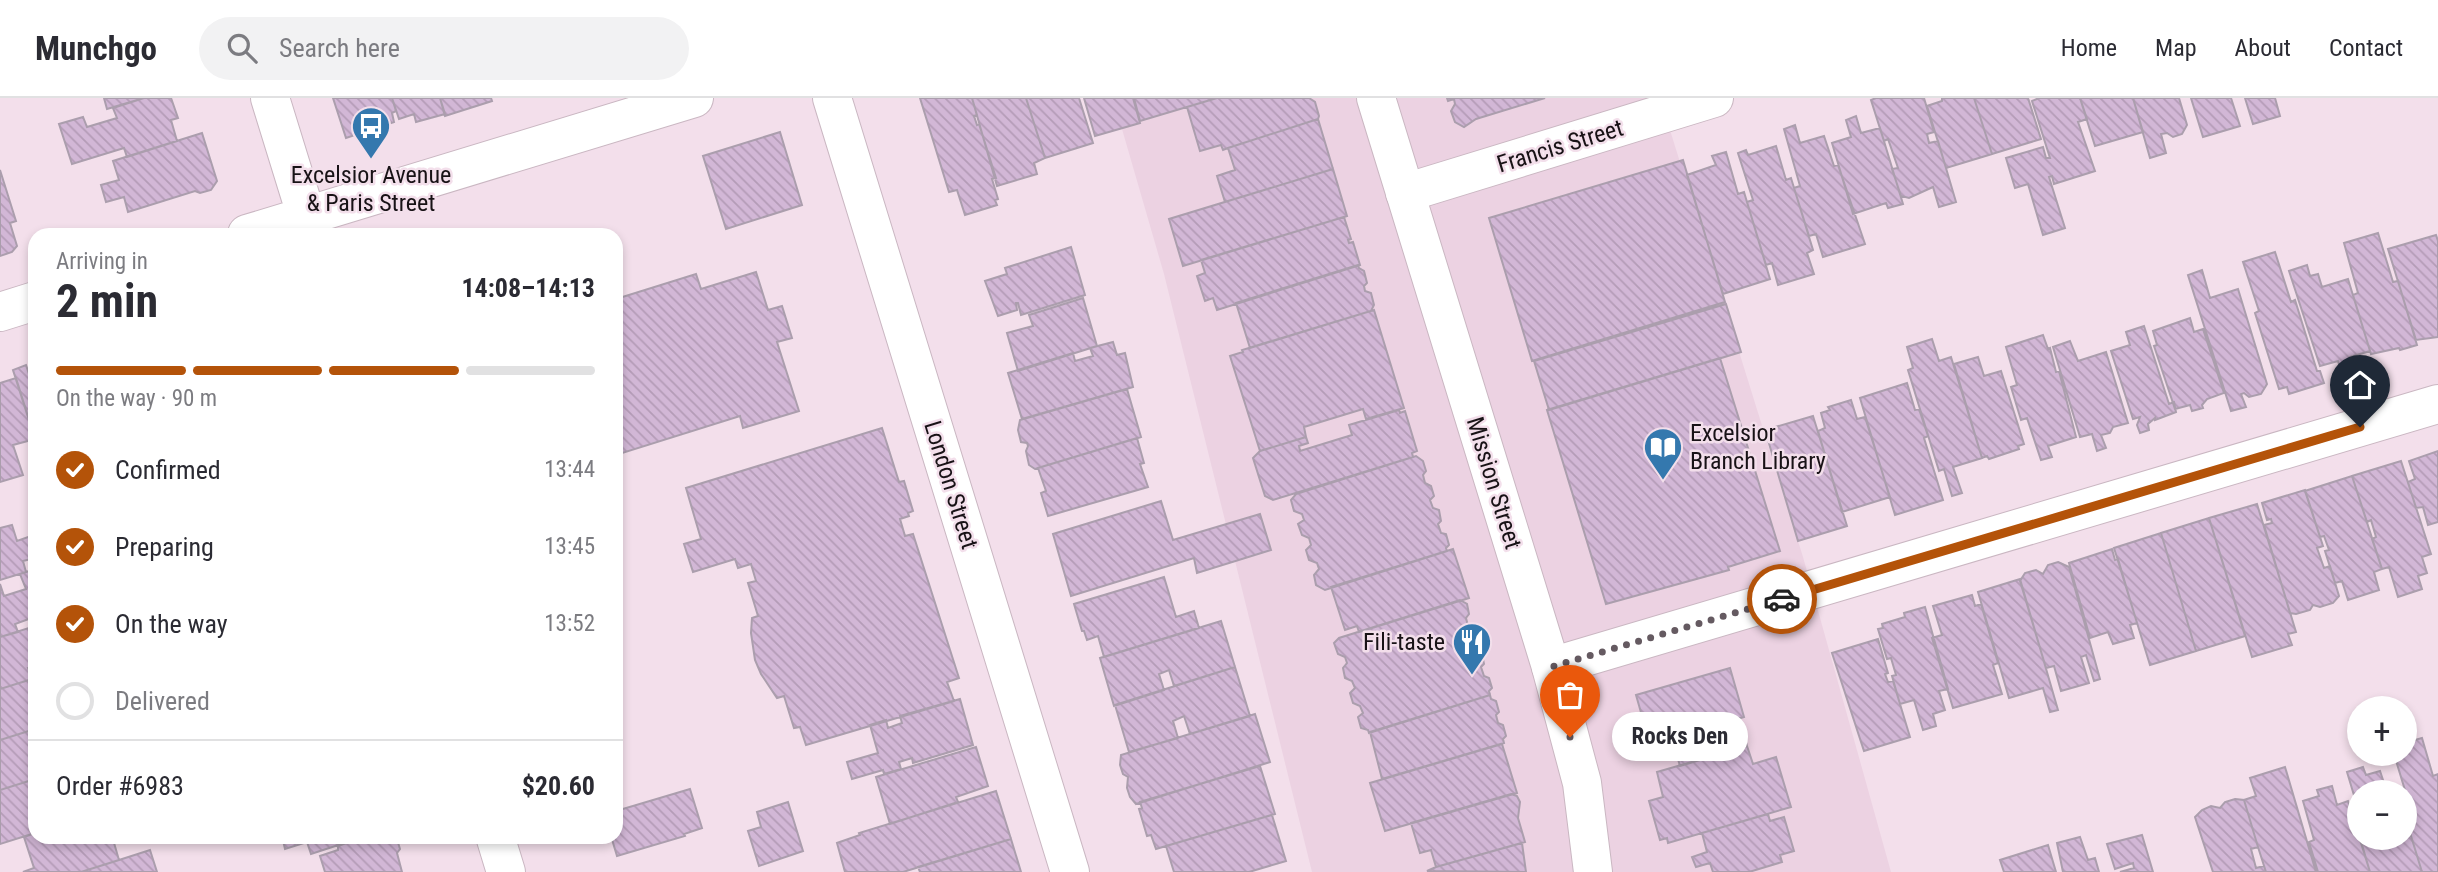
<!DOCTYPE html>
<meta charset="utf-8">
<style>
body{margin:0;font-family:"Roboto Condensed",sans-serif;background:#f2f2f3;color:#2b2b33;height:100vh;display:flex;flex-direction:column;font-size:26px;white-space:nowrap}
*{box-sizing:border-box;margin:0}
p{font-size:23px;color:#7c7c81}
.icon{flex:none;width:38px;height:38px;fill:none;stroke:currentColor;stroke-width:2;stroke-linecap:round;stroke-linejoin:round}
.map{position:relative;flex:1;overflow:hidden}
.details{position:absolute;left:28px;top:130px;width:595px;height:616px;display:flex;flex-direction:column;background:#fff;border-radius:21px;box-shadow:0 4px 10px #0003}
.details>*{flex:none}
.fabs{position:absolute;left:2347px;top:598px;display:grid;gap:14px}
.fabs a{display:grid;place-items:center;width:70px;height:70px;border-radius:50%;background:#fff;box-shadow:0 4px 10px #0003;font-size:35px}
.pin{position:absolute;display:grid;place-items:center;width:60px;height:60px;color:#fff;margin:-72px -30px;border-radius:50% 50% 50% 0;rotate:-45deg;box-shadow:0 0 7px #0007}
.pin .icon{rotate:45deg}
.courier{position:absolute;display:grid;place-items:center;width:70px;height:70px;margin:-35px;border:5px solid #b45309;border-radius:50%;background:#fff;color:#222;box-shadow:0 2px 9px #0007}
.bubble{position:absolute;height:49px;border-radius:24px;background:#fff;box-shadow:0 4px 10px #0003;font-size:23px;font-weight:700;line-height:49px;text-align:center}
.summary em{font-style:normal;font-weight:700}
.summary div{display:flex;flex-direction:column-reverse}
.summary{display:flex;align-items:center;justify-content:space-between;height:119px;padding:0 28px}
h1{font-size:46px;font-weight:700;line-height:52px}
.bar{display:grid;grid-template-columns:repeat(4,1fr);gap:10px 7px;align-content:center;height:84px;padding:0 28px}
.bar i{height:9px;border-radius:5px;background:#e1e1e2}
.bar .current{background:#b45309}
.bar p{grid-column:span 4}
.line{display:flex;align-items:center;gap:18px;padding:0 28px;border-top:2px solid #e1e1e2}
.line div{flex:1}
ol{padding:0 28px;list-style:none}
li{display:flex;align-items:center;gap:21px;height:77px}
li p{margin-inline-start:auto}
li .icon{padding:7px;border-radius:50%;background:#b45309;color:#fff;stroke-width:4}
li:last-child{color:#7c7c81}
li i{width:38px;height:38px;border:4px solid #e1e1e2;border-radius:50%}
header{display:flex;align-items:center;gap:42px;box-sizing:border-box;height:98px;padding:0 35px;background:#fff;border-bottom:2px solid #e1e1e2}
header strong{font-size:33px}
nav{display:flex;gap:38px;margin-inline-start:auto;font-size:24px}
.search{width:490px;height:63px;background:#f2f2f3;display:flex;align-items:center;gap:18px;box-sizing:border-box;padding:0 24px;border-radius:38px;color:#7c7c81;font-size:26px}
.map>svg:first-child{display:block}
.built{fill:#ecd2e2}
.building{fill:url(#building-back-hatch);stroke:#ab9ead;stroke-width:2}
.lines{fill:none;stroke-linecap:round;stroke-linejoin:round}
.street-casing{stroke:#cab7c2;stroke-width:40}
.secondary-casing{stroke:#cab7c2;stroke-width:40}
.street{stroke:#fff;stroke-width:38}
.secondary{stroke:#fff;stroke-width:38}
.done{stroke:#655a61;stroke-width:7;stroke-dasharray:0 12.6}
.route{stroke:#b45309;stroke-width:9}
.labels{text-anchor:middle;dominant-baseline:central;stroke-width:5;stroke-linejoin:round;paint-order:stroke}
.street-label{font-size:24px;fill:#181216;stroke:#f3dfeb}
.poi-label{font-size:24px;fill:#181216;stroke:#f3dfeb}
</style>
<header>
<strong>Munchgo</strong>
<div class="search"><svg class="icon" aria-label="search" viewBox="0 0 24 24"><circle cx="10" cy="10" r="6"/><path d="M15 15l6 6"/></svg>Search here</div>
<nav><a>Home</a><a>Map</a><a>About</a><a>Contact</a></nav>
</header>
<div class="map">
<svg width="2438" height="774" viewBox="0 0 2438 774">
<defs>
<pattern id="building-back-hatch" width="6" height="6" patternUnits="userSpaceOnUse" patternTransform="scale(1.75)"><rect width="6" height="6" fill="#d2b7d6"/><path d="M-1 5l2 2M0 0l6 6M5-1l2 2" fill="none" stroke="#b49cb7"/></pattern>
</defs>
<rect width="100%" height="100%" fill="#f3dfeb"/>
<!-- built -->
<path class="built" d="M1113 0H1660L1803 459 1891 774H1312L1164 176Z"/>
<!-- building -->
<path class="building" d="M104 0H144L107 11Z
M144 0H171L178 20 171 22 177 43 127 59 124 50 72 66 59 26 83 19 87 29 117 20 113 10Z
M333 0H392L396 13 392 15 394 24 346 40Z
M392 0H440L445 16 416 24 414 16 399 21Z
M440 0H491L492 3 445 18Z
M920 0H972L977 17 974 18 977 27 979 26 996 80 992 81 998 101 995 102 997 107 965 117 957 92 949 94Z
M972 0H1026L1045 60 1034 65 1037 76 997 88Z
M1026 0H1079L1093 45 1045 60Z
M1084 0H1133L1140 25 1095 38Z
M1134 0H1217L1140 23Z
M1217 0H1309L1315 4 1319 18 1318 21 1228 50 1223 52 1221 47 1200 53 1187 9Z
M1447 0H1545L1476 21 1464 29 1455 24 1451 13 1455 6 1454 1 1448 3Z
M1876 0H1924L1934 34 1927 36 1929 45 1938 43 1956 104 1939 109 1933 89 1909 100 1901 98 1892 71 1898 70 1888 41 1884 43 1871 2Z
M1942 0H1974L1992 56 1946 70 1927 8 1942 3Z
M1974 0H2028L2041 41 1992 56Z
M2039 0H2080L2087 21 2078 24 2095 73 2054 86 2052 78 2049 79 2065 130 2043 137 2028 86 2015 90 2006 60 2043 49 2046 60H2050L2032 3Z
M2080 0H2133L2143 34 2095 48Z
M2133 0H2179L2187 27 2182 36 2173 39 2167 35 2161 36 2166 55 2150 60Z
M2191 0H2231L2240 28 2203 39Z
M2245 0H2275L2280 18 2253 26Z
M1856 18 1861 35 1880 30 1903 106 1888 110 1886 105 1853 116 1832 45 1851 39 1846 22Z
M1318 21 1333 71 1225 104 1217 78 1235 72 1228 50Z
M1795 27 1800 45 1824 38 1834 68 1838 67 1865 146 1823 159 1816 136 1809 138 1794 90 1800 88 1784 31Z
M780 34 802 107 726 131 703 58Z
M202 35 217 83 211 92 200 95 195 93 128 114 124 99 106 104 101 87 119 82 113 63Z
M1776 48 1786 82 1791 80 1813 152 1807 155 1814 176 1778 187 1772 165 1766 167 1747 104 1753 102 1738 55 1746 52 1748 57Z
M1726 54 1738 96 1744 94 1770 181 1723 196 1687 77 1716 67 1712 58Z
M1683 62 1725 204 1532 263 1489 120Z
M1333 71 1347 118 1183 168 1169 121Z
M0 72 16 123 10 125 17 148 12 154 0 158Z
M1344 119 1351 141 1348 142 1349 145 1353 144 1360 167 1217 212 1213 200 1205 203 1197 178 1205 175 1201 162Z
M2378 135 2393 184 2398 183 2417 247 2400 252 2399 250 2371 256 2353 197 2358 195 2344 145Z
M2436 137 2438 143V239L2416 242 2388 151Z
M1071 149 1085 197 1021 217 1018 205H1016L1017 212 998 218 985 183 1007 176 1005 170Z
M2275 154 2291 204 2295 202 2317 273H2320L2324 285 2289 296 2287 289 2279 291 2255 215 2259 213 2243 164Z
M1358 167 1359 170 1364 173 1367 185 1364 188 1365 193 1371 195 1374 207 1371 213 1250 250 1236 205Z
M2307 167 2310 178 2318 176 2322 189 2348 181 2370 253 2350 259 2355 275 2343 279 2338 263 2320 268 2289 173Z
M2202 172 2210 200 2238 191 2267 286 2261 296 2249 299 2244 295 2241 296 2246 309 2231 313 2188 177Z
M756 174 768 212 782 208 792 240 777 244 799 313 743 330 740 318 616 357V201L696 176 701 191Z
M1083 200 1097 248 1018 273 1007 235 1033 228 1029 217Z
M1726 206 1741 254 1549 312 1534 263Z
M1374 212 1404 310 1366 321 1363 311 1304 329 1306 339 1260 353 1230 258 1243 254 1242 252Z
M2190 220 2194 234 2203 231 2224 295 2207 301 2202 307 2203 310 2192 313 2190 307 2175 311 2154 248 2157 247 2153 233Z
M2144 228 2169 306 2174 304 2176 314 2155 322V320L2148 326 2149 332 2140 335 2137 327 2140 319 2133 321 2111 253 2130 247 2126 234Z
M2043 237 2048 251 2050 250 2056 274 2059 273 2076 339 2048 348 2052 359 2041 362 2027 320 2021 322 2011 289 2017 287 2006 249Z
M1932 241 1939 263 1951 259 1982 360 1953 369 1962 395 1952 398 1944 371 1939 373 1908 272 1913 270 1907 249Z
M2070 243 2078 263 2106 254 2128 325 2113 329 2110 335 2101 337 2106 350 2097 353 2092 336 2080 339 2053 249Z
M1113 244 1117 257 1125 255 1133 289 1022 321 1008 275 1073 255 1075 263 1093 258 1090 250Z
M1978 259 1984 278 2001 273 2024 346 2018 348 2019 351 1989 361 1987 358 1982 360 1954 266Z
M1720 260 1780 453 1728 469 1729 472 1606 506 1547 312Z
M26 267 29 276 35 274V341L13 272Z
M16 280 35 341 13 347 23 377 0 384V285Z
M1907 285 1915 312 1919 311 1928 338 1924 340 1943 402 1895 417 1860 300Z
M1127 291 1141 339 1035 371 1029 367 1026 353 1028 348 1027 345 1021 344 1018 332 1020 322Z
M1851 302 1857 321 1865 319 1890 399 1842 414 1818 333 1825 330 1821 315 1830 312 1828 309Z
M1399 312 1400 315 1405 313 1417 353 1412 355 1413 359 1273 402 1265 398 1253 360 1260 353 1306 339 1308 345 1299 348 1300 353 1352 337 1349 327Z
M1813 318 1847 428 1798 443 1765 332Z
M882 330 899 384 904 383 913 413 908 415 909 418 900 421 905 438 913 436 959 580 947 584 954 603 806 647 800 629 794 630 784 598 777 600 761 576 755 562 751 535 752 520 758 518 748 485 756 483 751 466 738 470 735 461 693 474 684 446 701 441 686 390Z
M1137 340 1144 365 1140 366 1148 389 1048 418 1041 395 1046 393 1038 370Z
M2438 353V424L2428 427 2423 409 2416 410 2408 384 2415 381 2409 363Z
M1416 358 1423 363 1426 373 1423 377 1425 385 1431 388 1434 398 1430 402 1433 410 1439 412 1441 423 1438 426 1441 435 1446 436 1449 447 1446 450 1447 453 1325 492 1316 487 1314 477 1319 471 1317 465 1309 462 1306 452 1311 447 1309 440 1302 437 1298 426 1304 422 1302 416 1294 413 1291 402 1296 396Z
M2401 363 2431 456 2422 459 2427 475 2418 478 2422 491 2398 499 2389 469 2382 471 2372 441 2376 439 2371 422 2367 424 2352 378Z
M2352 378 2382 471 2374 474 2379 492 2348 502 2342 483 2335 485 2325 453 2329 452 2324 438 2320 439 2305 393Z
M2305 392 2323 448 2317 450 2324 470 2330 468 2339 498 2333 505 2320 509 2313 507 2310 512 2296 516 2290 515 2264 427 2272 425 2271 421 2267 422 2262 405Z
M1161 403 1173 442 1260 416 1271 452 1197 475 1194 460 1071 498 1053 436Z
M2257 406 2296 534 2288 536 2292 547 2252 559 2209 420Z
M2209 420 2245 538 2196 553 2161 435Z
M12 427 17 443 31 438 35 449V460L23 463 26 474 0 482V430Z
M2161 435 2196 553 2150 567 2114 450Z
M1453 451 1469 500 1359 534 1357 528 1345 532 1331 489Z
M2112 451 2115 462 2118 461 2137 525 2130 527 2134 540 2113 546 2108 534 2090 540 2069 465Z
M2058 464 2069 469 2100 581 2094 583 2086 557 2081 559 2089 585 2061 593 2054 568 2046 570 2020 483 2025 475 2036 472 2043 476 2048 467Z
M35 471V521L34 519 15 526 18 534 0 539V486L4 498 26 491 20 476Z
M1164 479 1176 519 1194 513 1199 530 1104 559 1098 538 1087 542 1084 533H1082L1074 506Z
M2020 481 2058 612 2050 614 2043 590 2009 600 1978 494Z
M1972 497 1975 508 1981 506 1998 565 1993 567 2002 596 1953 610 1932 540 1942 537 1933 508Z
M1460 502 1467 506 1469 516 1466 520 1468 528 1475 531 1477 541 1474 545 1476 553 1482 556 1484 566 1481 569 1484 578 1489 580 1492 590 1489 593 1490 597 1369 635 1368 632 1361 630 1358 619 1363 615 1360 608 1353 605 1350 595 1355 590 1352 583 1345 580 1343 570 1347 565 1345 559 1338 556 1334 545 1339 540Z
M1925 509 1948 591 1939 593 1945 612 1933 616 1936 628 1923 632 1914 602 1900 606 1892 578 1896 577 1891 560 1887 561 1878 531 1883 530 1882 526 1905 519 1904 515Z
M1221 523 1235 569 1174 588 1169 572 1159 576 1164 592 1114 608 1100 560Z
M35 528V568L28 570 32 581 0 591V539Z
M1878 541 1888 575 1885 576 1888 584 1893 583 1910 639 1864 653 1832 555Z
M1235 569 1250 618 1190 636 1184 618 1173 623 1178 640 1129 654 1115 607Z
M1730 570 1744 619 1650 646 1636 597Z
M35 580V631L0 642V591Z
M1490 597 1491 601 1496 603 1499 614 1496 617 1498 625 1503 627 1506 638 1503 641 1504 645 1382 681 1370 634Z
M960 601 973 647 913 665 912 660 899 664 901 671 884 676 883 672 852 681 847 664 878 655 870 627 886 622 888 630 902 625 900 618Z
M1255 616 1270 664 1136 706 1130 699 1127 690 1128 679 1123 676 1120 667 1121 657Z
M1739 620 1747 648 1680 668 1672 640Z
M35 631V681L0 692V642Z
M2422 640 2433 678 2438 676V774H2422L2404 715 2411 712 2394 656H2404V645Z
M1502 646 1517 695 1385 733 1370 685Z
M1747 648 1753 666 1776 659 1791 709 1668 745 1667 740 1660 742 1649 703 1663 699 1657 674Z
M976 649 988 688 956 699 958 704 890 726 876 679Z
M1260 668 1275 716 1156 751 1151 737 1147 738 1139 711 1142 710 1140 704Z
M2285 669 2316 774H2266L2258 749 2244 702 2256 698 2250 680Z
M2363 669 2366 677 2380 673 2386 691 2396 688 2398 695H2359V714L2347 674Z
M35 681V735L0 746V692Z
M2332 688 2337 707 2348 703 2370 774H2318L2309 744 2314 742 2303 703 2319 698 2317 692Z
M690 691 702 730 684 736 685 738 617 758 611 738H616V713Z
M996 693 1011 741 903 774H845L837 745 860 737 859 735Z
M1511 696 1517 698 1520 704 1518 720 1525 744 1436 769 1431 752 1420 755 1411 725Z
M2235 701 2244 702 2258 749 2251 751 2256 770 2264 768 2266 774H2213L2195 719 2202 712 2211 708 2220 710 2225 704Z
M788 704 803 753 759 768 748 733 761 729 757 714Z
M2404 715 2422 774H2370L2360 740H2404Z
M1768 716 1770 723 1784 719 1794 753 1780 757 1782 764 1749 774H1713L1710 765 1696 769 1692 759 1707 754 1702 735Z
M1272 717 1286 763 1249 774H1174L1166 748Z
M35 735V738H112L119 762 81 774H23L34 770 24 739Z
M2142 737 2153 774H2120L2134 770 2133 765 2115 771 2107 746Z
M282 738H366L311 756 307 744 285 751Z
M366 738H396L400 751 397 755 402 774H325L320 758 338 752V748Z
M2080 739 2088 762 2095 760 2099 774H2063L2057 745Z
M1011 741 1021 774H920L918 769Z
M1522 745 1526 774 1427 773 1436 769Z
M2048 747 2056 774H2004L2000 762Z
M150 752 157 774H81L119 762Z"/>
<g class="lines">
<!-- street casing -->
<g class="street-casing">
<path id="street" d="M270 0 312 136
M832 0 1070 774
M1405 95 1714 0
M247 136 694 0
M0 214 35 203
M1551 569 2438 306
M495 738 506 774"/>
</g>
<!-- secondary casing -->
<g class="secondary-casing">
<path id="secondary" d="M1376 0 1551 569 1582 685 1593 774"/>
</g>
<!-- street -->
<use href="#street" class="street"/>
<!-- secondary -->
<use href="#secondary" class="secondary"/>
</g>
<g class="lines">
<!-- done -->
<path class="done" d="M1570 639 1551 569 1782 501"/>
<!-- route -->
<path class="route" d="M1782 501 2360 329"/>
</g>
<!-- icons -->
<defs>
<g id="bus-pin" transform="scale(2.0125)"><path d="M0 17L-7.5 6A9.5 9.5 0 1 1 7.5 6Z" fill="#3478ae" stroke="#f3dfeb"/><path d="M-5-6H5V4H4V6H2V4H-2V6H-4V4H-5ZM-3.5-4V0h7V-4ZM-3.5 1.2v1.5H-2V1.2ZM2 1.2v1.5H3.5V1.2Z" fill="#fff"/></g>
<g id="library-pin" transform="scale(2.0125)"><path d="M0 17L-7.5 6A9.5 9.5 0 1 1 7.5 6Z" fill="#3478ae" stroke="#f3dfeb"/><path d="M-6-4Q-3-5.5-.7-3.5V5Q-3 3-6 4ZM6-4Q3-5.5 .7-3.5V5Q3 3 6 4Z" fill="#fff"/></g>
<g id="restaurant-pin" transform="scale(2.0125)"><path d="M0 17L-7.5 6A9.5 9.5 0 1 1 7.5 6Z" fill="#3478ae" stroke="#f3dfeb"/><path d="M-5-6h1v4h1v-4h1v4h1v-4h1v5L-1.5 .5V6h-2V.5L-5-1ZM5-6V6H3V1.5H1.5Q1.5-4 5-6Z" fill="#fff"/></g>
</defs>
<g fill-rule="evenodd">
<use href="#bus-pin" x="371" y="28"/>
<use href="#library-pin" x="1663" y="349"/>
<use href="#restaurant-pin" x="1472" y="544"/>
</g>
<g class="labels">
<!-- street labels -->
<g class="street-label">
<text transform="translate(1560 48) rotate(-17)">Francis Street</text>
<text transform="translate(1494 385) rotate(73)">Mission Street</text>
<text transform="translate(951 387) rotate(73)">London Street</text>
</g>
<!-- poi labels -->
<g class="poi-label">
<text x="371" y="77">Excelsior Avenue<tspan x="371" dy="28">&amp; Paris Street</tspan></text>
<text x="1690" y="335" text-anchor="start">Excelsior<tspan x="1690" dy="28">Branch Library</tspan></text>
<text x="1445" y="544" text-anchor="end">Fili-taste</text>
</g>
</g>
</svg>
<div class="fabs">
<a>+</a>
<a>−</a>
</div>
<div class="pin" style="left:1570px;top:639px;background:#ea580c"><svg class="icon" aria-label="bag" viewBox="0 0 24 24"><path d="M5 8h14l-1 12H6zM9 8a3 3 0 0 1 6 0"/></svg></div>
<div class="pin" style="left:2360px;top:329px;background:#1f2937"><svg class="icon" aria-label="home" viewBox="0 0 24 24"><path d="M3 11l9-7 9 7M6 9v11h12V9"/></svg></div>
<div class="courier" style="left:1782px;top:501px"><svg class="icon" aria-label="car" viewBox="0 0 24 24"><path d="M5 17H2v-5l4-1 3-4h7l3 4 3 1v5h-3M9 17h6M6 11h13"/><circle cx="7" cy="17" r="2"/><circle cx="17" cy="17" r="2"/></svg></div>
<div class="bubble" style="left:1612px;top:614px;width:136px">Rocks Den</div>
<section class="details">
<div class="summary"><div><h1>2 min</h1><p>Arriving in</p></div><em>14:08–14:13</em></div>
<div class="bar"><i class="current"></i><i class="current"></i><i class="current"></i><i></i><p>On the way · 90 m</p></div>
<ol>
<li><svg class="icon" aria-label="check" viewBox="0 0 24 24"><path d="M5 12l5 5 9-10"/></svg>Confirmed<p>13:44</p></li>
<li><svg class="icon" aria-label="check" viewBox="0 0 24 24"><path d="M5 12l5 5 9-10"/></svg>Preparing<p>13:45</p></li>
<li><svg class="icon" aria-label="check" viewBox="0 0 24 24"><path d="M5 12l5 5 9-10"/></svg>On the way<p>13:52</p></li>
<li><i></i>Delivered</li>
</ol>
<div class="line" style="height:91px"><div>Order #6983</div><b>$20.60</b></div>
</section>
</div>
